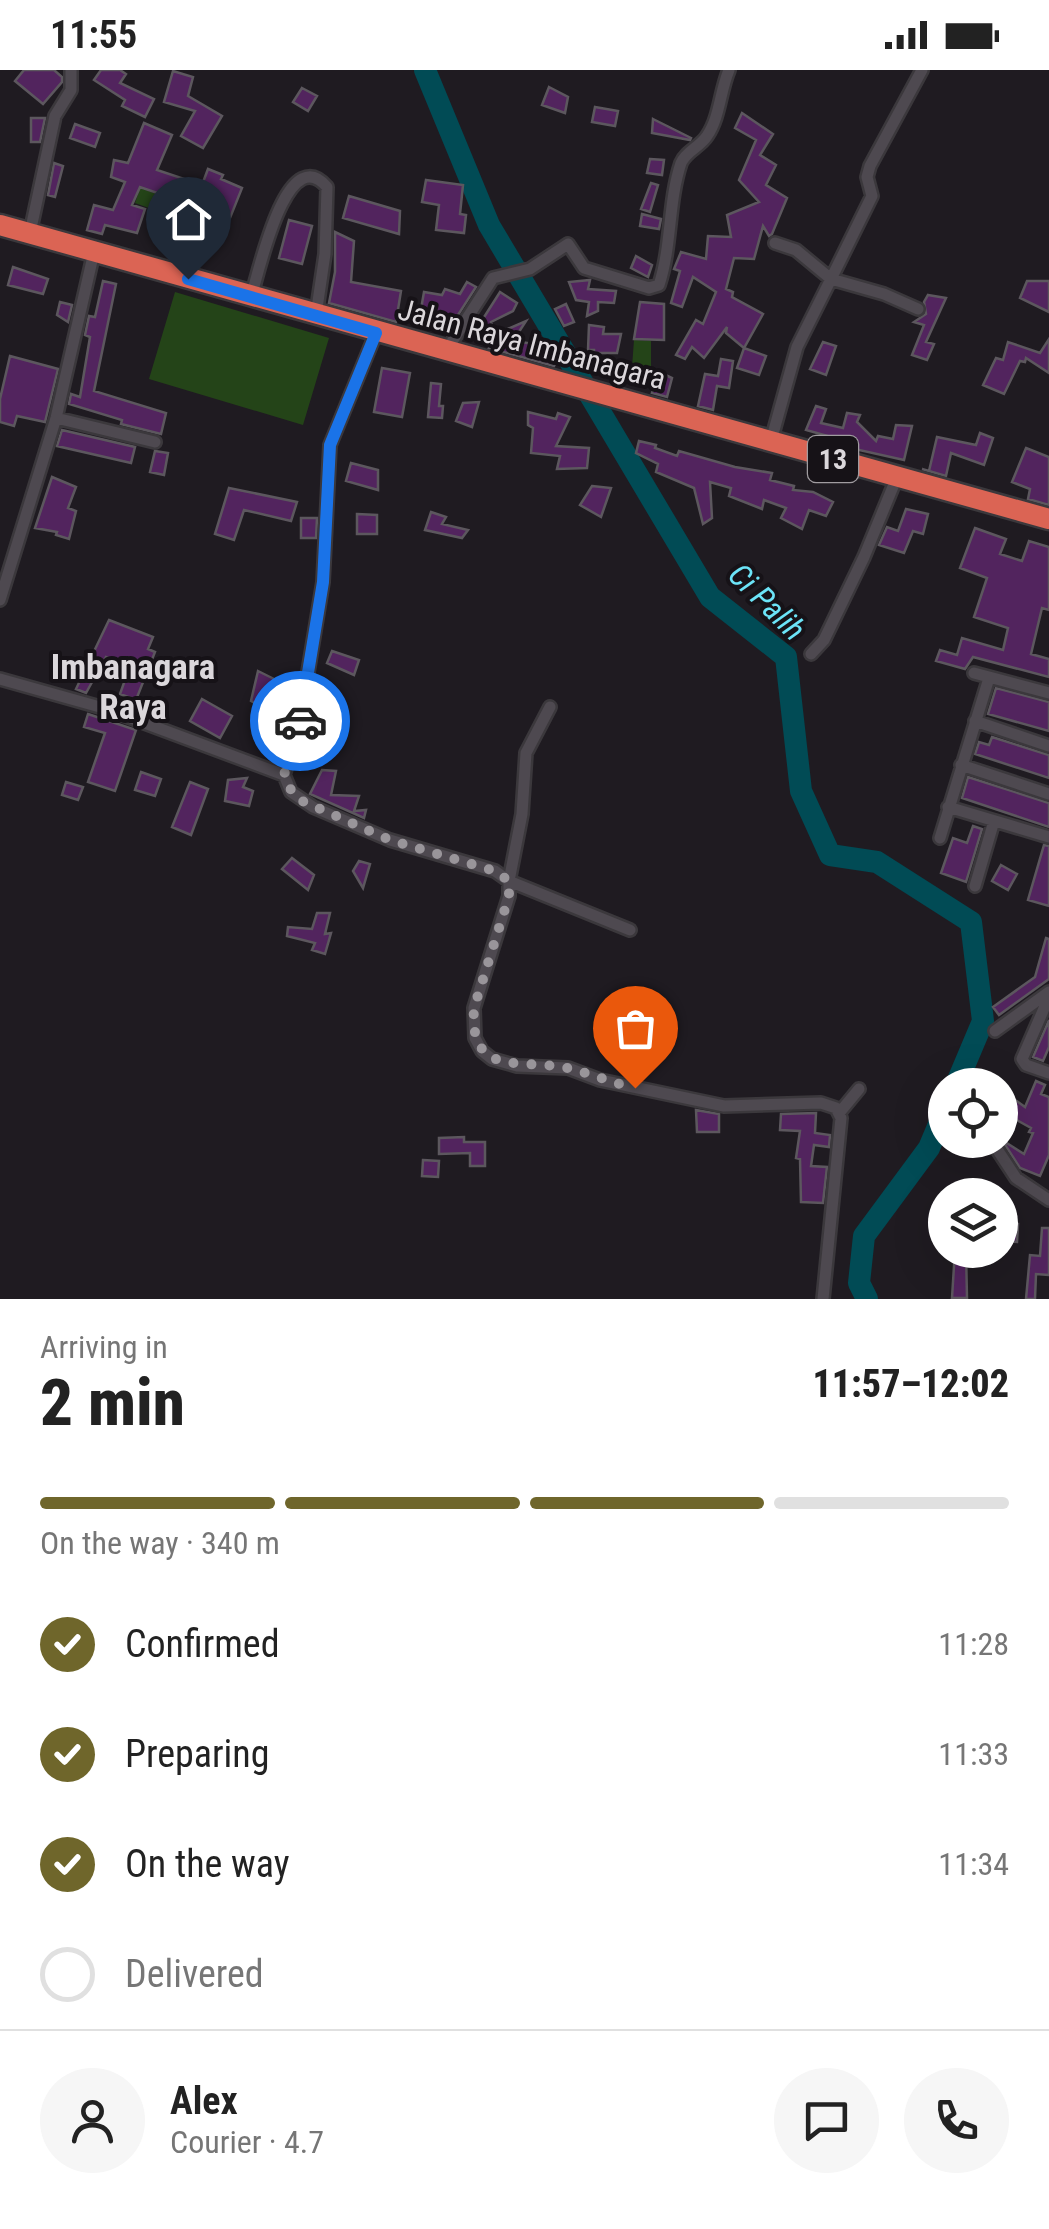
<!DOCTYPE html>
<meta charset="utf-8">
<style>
body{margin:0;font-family:"Roboto Condensed",sans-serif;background:#f6f6f6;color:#222;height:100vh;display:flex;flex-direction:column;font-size:38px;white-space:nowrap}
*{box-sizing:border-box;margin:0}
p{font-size:32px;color:#767676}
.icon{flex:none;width:55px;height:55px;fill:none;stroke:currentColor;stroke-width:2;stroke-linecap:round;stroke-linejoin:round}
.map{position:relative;height:1229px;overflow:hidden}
.sheet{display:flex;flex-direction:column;background:#fff;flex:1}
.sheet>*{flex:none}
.tools{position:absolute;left:928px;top:998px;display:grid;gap:20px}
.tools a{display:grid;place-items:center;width:90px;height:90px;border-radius:50%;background:#fff;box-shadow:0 10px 40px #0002;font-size:50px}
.pin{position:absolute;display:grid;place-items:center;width:85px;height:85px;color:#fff;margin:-102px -42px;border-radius:50% 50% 50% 0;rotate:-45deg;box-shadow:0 0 10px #0007}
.pin .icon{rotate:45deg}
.courier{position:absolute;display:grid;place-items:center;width:100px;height:100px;margin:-50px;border:8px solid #1a73e8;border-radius:50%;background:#fff;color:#222;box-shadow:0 2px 12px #0007}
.head em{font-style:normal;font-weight:800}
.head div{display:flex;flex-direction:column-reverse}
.head{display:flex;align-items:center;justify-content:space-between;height:170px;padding:0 40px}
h1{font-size:65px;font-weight:800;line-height:75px}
.bar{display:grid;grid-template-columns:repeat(4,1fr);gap:15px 10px;align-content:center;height:120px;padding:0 40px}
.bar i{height:12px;border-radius:8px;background:#e0e0e0}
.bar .active{background:#6f662b}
.bar p{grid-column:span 4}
.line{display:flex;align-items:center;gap:25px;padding:0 40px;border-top:2px solid #e0e0e0}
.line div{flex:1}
.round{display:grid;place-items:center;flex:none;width:105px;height:105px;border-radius:52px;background:#f6f6f6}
ol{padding:0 40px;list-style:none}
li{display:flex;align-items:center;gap:30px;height:110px}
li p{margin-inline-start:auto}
li .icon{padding:10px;border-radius:50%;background:#6f662b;color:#fff;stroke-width:4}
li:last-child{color:#767676}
li i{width:55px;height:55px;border:5px solid #e0e0e0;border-radius:50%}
.status{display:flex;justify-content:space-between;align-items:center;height:70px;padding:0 50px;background:#fff;direction:ltr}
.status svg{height:28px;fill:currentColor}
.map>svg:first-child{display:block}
.green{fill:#244418}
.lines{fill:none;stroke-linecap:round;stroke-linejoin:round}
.river{stroke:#014b55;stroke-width:22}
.building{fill:#52245e;stroke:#5c575e;stroke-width:2.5}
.street-casing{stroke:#3b383c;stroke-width:16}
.highway-casing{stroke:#3b383c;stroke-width:25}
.street{stroke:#4e4950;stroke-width:11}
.highway{stroke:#db6454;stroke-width:20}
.done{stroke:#99959a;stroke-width:10;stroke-dasharray:0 18}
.route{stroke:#1a73e8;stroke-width:12}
.labels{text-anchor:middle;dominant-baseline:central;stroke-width:8;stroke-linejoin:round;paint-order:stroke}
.shield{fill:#161217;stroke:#a09ca0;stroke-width:2.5}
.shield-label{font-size:28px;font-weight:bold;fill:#dbd7db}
.street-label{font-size:30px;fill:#dbd7db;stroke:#161217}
.water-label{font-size:32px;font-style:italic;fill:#6ce4f8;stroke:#161217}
.quarter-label{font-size:35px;font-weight:bold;fill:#dbd7db;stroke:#161217}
</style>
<div class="status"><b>11:55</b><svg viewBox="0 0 49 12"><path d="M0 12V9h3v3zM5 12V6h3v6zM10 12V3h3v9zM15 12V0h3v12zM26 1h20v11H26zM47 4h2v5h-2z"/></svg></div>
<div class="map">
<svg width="1049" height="1229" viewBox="0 0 1049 1229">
<rect width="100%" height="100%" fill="#1f1b21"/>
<!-- green -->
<path class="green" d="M140 118 173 130 168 145 135 133Z
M175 222 329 268 303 355 149 309Z
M634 270 651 271V312L631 311Z"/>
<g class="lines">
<!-- river -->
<path class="river" d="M425 0 489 155 710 527 786 587 801 721 830 785 877 792 971 852 983 951 956 1015
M867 1229 859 1213 864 1166 929 1078 945 1040"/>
</g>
<!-- building -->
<path class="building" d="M24 0H54L62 7V12L43 34 15 11Z
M101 0H120L126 4 120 13 154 29 145 47 122 36 125 30 94 10Z
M173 1 193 7 188 26 222 46 203 78 181 66 195 41 164 32Z
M549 17 568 27 565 43 542 35Z
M302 18 317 26 308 41 293 32Z
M595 37 618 41 615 56 592 52Z
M742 43 773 64 760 85 776 95 766 115 787 128 772 164 769 166 763 156 754 189 734 188 726 219 733 222 732 227 763 244 744 278 726 263 727 257 704 288 692 277 685 289 676 285 696 250 703 254 716 222 693 207 682 237 671 233 680 201 674 199 681 182 706 189 708 166 731 167 727 145 759 132 739 110 756 70 735 58Z
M31 48H45L40 72H31Z
M653 49 691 68 690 70 652 63Z
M144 53 172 65 157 100 202 115 208 99 223 105 221 109 242 118 230 148 215 142 217 138 194 128 182 164 165 158 175 129 140 117 132 135 145 139 137 163 105 155 102 164 87 160 94 135 113 140 125 112 111 107 114 90 128 93Z
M75 54 100 63 95 77 70 68Z
M650 89 664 90 662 105 647 103Z
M54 93 63 96 55 127 48 125Z
M426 110 463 115 460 144 466 145 464 163 436 160 439 135 422 132Z
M651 113 658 115 650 142 641 139Z
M349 126 400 141 399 164 343 148Z
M642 144 661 149 659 159 640 156Z
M289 150 312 156 302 194 279 188Z
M335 162 354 171 351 212 401 221 396 252 329 233 335 202Z
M636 186 652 195 648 207 631 198Z
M13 197 48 209 43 224 8 215Z
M590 210 588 219 616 221 614 233 598 232V241L587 246 589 232 576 230 569 212Z
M103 211 116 214 94 321 166 343 161 364 121 354 122 350 69 334 71 324 80 327 90 267 85 265 89 246 95 247Z
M1027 211H1049V242L1020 228Z
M467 212 476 217 449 259 443 253 420 245 424 222 442 225 445 219 460 224Z
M500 222 517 233 513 241 491 252 496 264 526 251 513 271 549 276 545 283 558 288 554 296 489 278 491 275 474 263Z
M928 225 946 228 926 272 934 274 927 290 912 285 924 255 914 252 926 244 924 232Z
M60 232 72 235 68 252 57 245Z
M640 232 664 234V270L634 269Z
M566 234 574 252 564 256 555 239Z
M589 255 604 257 603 264H621L617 283H594V280H588Z
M1049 269V303L1026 288 1025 292 1020 291 1004 324 983 315 996 288 1003 290 1008 272 1040 283Z
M823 272 836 276 826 305 810 299Z
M744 278 766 286 759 305 737 298Z
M10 286 58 299 45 352 17 346 14 356 0 352V329Z
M721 289 733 291 729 318 717 316 713 340 698 336 705 304 718 306Z
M382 298 410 303 402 347 374 342Z
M659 302 672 308 667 327 652 323Z
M431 313 441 314 439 336H443L442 348 428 347Z
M479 332 472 357 456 351 463 333Z
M816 336 826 339 821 353 843 358 847 343 860 345 857 352 876 371 878 366 893 369 896 355 912 356 904 390 832 374 835 368 806 360Z
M528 342 556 349 558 343 570 347 556 376 589 378 587 398 557 399 560 386 531 383 533 358 528 355Z
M62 360 135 377 131 393 57 376Z
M980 363 993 368 984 395 951 383 946 406 922 399 929 401 937 367 976 375Z
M639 371 656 375 655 378 677 386 679 381 735 397 772 403 770 410 794 416 793 420 813 422 833 432 826 446 809 440 802 459 781 448 786 438 764 430 762 439 729 426 731 418 710 412 712 448 703 454 694 418 656 402 658 394 636 383Z
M1026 378 1049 387V435L1028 429 1030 419 1012 412Z
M155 381 168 383 164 405 150 402Z
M351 393 378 400V420L346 411Z
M52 407 76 417 68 438 76 441 69 469 56 465 57 462 35 458Z
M592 416 611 418 601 447 580 435Z
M229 418 297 432 291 451 244 440 234 470 215 464Z
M906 439 928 444 923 464 913 461 904 483 879 475 887 457 898 461Z
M431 442 446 447 442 454 468 460 462 468 425 460Z
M357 444 377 445V464H357Z
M301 448H317L316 468H301Z
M975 458 1006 469 1000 484 1022 491 1029 471 1049 477V540L1042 538 1031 584 1049 589V607L973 587 965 599 936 591 940 580 957 585 962 568 1003 580 1008 558 974 547 987 508 960 498Z
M109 550 153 567 148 579 155 582 136 630 120 624 130 596 106 587 86 623 76 619Z
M332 581 359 590 354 605 327 593Z
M258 601 282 613 284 635 270 628 265 639 251 631Z
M996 618 1049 632V661L988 644Z
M202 629 232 646 220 668 190 651Z
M88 644 136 660 115 721 88 712 105 663 84 657Z
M324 647 337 649 332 673 314 675V662L322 660Z
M992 667 1049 685V708L975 684 979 672 989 675Z
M322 700 336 701 331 725 359 726 354 741 366 740 364 748 310 724Z
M141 702 161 709 155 726 135 720Z
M968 707 1049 733V757L962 728Z
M247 708 243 717 253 721 249 736 225 731 228 710Z
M66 712 83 717 78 730 62 725Z
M190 712 208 719 191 765 172 757Z
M973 756 982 759 966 812 941 803 953 768 967 773Z
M1044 775 1049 776V836L1028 830Z
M292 788 314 805 308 820 282 799Z
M359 791 370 794 363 818 353 801Z
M1001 795 1017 804 1008 820 992 811Z
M317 843H330L325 864 331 863 325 884 312 880 315 873 287 866 288 857 312 859Z
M1046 868 1049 869V909L999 945 993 937 1035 907Z
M1049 950V977L1043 991 1033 987Z
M1036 1011 1045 1015 1041 1024 1049 1027V1085L1040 1106 1020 1098 1002 1070 1024 1084 1033 1063 1029 1062 1031 1058 1013 1048 1000 1066V1019L1025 1037Z
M696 1040 719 1044V1062H697Z
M816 1043 815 1063 830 1065 829 1077 814 1075 811 1096 827 1097 823 1133 801 1132 800 1089 796 1088 800 1061 780 1060 781 1044Z
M464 1067V1072H485V1096H470V1083L439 1084V1068Z
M423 1090 439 1091 438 1107 422 1106Z
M1000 1153 1018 1154 1017 1172 1000 1171Z
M1042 1158H1049V1205L1036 1204 1035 1229H1026L1030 1185 1040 1186Z
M955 1180 966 1181 967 1228H952Z"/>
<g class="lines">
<!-- street casing -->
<g class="street-casing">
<path id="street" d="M30 163 55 46 71 20V0
M775 173 796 180 831 209 872 126 867 107 870 96 922 0
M251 227C258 206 286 69 327 117L325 184 316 245
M376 263 330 375 323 512 299 656 284 705 291 722 313 737 390 770 495 801 509 811V826L474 938 475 968 482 981 492 989 517 996 568 998 600 1010 724 1036 821 1033 836 1038 841 1048 823 1229
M446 281 493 208 530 199 568 174 584 198 649 218 659 215C672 176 668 132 681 93 686 81 700 77 707 66 720 47 720 21 729 0
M56 348 155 372
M771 371 797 277 831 209 884 224 918 239
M0 530 56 348 94 182
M811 584 824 570 864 487 897 407
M974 603 1049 623
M0 609 107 639 284 705
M550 637 526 683 522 744 509 811 630 860
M975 651 1049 676
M961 695 1049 724
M948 737 1049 767
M940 768 989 608
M975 816 994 751
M1049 927 1022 989 1026 995 1049 1003
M995 961 1049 922
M840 1042 859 1019
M991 1070 1016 1108 1049 1130"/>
</g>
<!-- highway casing -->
<g class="highway-casing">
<path id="highway" d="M0 155 1049 449"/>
</g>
<!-- street -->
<use href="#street" class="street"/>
<!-- highway -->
<use href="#highway" class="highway"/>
</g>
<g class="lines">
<!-- done -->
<path class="done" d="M300 651 284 705 292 722 300 730 390 770 495 801 509 811V826L474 938C469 1009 521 988 567 998 590 1003 612 1013 635 1018"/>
<!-- route -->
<path class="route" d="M188 209 376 263 330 375 323 512 300 651"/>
</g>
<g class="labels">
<!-- shield labels -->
<rect class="shield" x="808" y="366" width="50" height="46" rx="8"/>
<g class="shield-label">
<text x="833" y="389">13</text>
</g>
<!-- street labels -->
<g class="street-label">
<text transform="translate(532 274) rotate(15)">Jalan Raya Imbanagara</text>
</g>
<!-- water labels -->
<g class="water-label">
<text transform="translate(767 532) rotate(45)">Ci Palih</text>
</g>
<!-- quarter labels -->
<g class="quarter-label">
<text x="133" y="597">Imbanagara<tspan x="133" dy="40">Raya</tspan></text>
</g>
</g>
</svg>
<div class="tools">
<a><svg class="icon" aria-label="locate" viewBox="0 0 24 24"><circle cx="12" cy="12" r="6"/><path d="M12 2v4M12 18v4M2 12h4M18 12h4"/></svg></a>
<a><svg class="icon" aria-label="layers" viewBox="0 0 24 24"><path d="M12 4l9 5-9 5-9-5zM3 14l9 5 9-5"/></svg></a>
</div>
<div class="pin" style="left:635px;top:1018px;background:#ea580c"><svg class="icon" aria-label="bag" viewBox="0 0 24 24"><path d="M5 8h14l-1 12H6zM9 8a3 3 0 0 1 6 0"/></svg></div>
<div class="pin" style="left:188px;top:209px;background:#1f2937"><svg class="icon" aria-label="home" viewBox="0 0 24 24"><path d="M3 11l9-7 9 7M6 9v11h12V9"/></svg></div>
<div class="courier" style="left:300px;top:651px"><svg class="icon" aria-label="car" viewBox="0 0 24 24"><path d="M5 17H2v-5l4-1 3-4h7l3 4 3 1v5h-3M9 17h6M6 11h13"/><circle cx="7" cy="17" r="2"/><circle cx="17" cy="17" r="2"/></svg></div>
</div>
<section class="sheet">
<div class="head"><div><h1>2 min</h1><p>Arriving in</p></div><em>11:57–12:02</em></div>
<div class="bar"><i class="active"></i><i class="active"></i><i class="active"></i><i></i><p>On the way · 340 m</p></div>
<ol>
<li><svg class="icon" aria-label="check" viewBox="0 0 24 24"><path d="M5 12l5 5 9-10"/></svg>Confirmed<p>11:28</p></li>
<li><svg class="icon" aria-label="check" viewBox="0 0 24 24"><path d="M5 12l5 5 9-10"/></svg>Preparing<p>11:33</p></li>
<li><svg class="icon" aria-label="check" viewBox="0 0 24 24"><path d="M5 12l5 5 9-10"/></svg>On the way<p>11:34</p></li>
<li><i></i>Delivered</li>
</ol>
<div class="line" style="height:180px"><a class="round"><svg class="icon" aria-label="person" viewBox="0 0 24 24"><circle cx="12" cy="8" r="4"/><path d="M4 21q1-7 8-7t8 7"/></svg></a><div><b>Alex</b><p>Courier · 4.7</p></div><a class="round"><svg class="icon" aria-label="chat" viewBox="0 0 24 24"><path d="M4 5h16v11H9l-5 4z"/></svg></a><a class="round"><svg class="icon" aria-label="phone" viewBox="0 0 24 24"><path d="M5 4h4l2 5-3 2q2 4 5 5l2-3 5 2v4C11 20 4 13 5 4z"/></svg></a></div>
</section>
